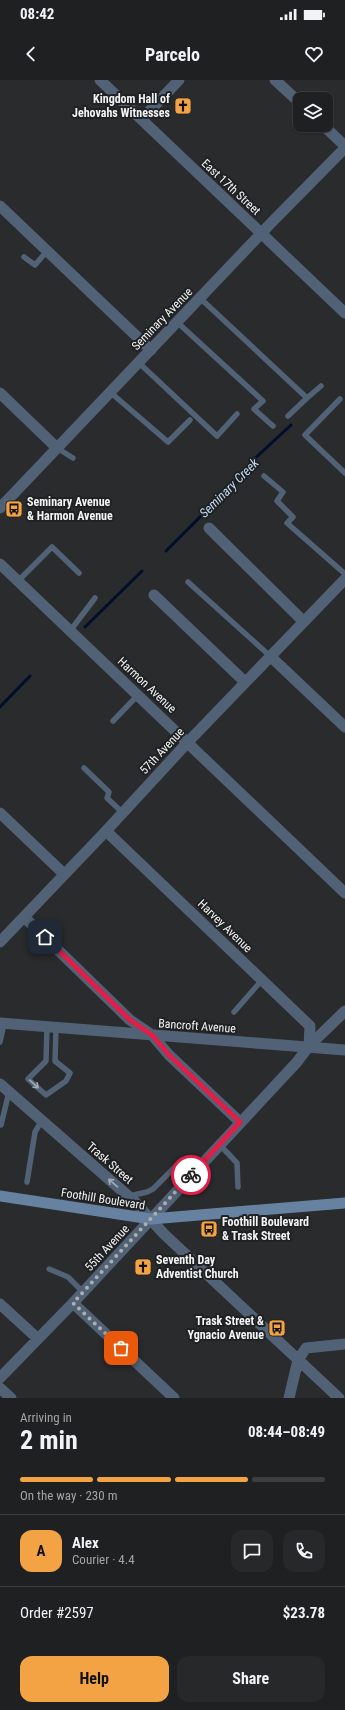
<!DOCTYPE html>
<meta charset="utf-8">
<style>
body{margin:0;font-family:"Roboto Condensed",sans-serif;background:#27282a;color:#f1f3f6;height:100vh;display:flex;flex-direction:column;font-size:15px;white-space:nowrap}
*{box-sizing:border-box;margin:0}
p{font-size:13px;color:#a1a3a5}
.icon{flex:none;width:22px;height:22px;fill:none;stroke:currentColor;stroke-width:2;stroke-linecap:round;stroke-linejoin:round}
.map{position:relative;height:1318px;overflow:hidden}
.sheet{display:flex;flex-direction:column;background:#1f2022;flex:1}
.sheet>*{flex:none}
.fabs{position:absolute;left:293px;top:12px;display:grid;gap:8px}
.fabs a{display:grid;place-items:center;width:40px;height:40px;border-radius:8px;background:#1f2022;box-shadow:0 1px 3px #0004,0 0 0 1px #3c3e40;font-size:20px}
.pin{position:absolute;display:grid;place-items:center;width:34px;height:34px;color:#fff;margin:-17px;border-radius:8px;box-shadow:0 2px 6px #0006}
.courier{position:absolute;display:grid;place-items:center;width:40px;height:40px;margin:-20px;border:3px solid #e11d48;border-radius:50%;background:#fff;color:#222;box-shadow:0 1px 5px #0007}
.overview em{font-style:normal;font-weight:700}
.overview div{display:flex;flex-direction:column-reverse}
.overview{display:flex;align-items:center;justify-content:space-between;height:68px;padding:0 20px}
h1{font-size:26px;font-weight:700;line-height:30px}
.bar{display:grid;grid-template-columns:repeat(4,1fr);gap:6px 4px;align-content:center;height:48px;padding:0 20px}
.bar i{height:5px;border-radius:3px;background:#3c3e40}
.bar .on{background:#f4a344}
.bar p{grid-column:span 4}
.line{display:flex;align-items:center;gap:10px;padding:0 20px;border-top:1px solid #3c3e40}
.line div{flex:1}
.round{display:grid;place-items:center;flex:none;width:42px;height:42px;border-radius:12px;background:#27282a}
.primary-button{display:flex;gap:8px;margin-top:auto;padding:8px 20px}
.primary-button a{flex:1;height:46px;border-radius:12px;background:#f4a344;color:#111;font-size:16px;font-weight:700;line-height:46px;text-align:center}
.primary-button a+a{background:#27282a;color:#f1f3f6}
.status{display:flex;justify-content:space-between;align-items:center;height:28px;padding:0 20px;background:#1f2022;direction:ltr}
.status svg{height:11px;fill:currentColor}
header{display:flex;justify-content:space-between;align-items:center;height:52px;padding:0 20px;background:#1f2022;font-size:18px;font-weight:700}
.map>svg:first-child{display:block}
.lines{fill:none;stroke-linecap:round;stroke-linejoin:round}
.stream{stroke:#000f2c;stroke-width:3}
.service{stroke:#526276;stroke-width:5.5}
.minor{stroke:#526276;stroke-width:11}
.tertiary{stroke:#526276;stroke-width:11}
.secondary{stroke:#6781a0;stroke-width:11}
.oneway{stroke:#a2abb6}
.done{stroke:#acaeaf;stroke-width:4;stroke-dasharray:0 7.2}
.route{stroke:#e11d48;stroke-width:5}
.labels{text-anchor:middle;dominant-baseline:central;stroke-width:4;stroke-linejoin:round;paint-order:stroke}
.poi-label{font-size:12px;font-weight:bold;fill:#f3f4f5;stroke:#202123;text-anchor:start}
.street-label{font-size:12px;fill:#f3f4f5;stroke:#202123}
.water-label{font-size:13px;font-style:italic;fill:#c1d8f3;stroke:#202123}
</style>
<div class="status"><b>08:42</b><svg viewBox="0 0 49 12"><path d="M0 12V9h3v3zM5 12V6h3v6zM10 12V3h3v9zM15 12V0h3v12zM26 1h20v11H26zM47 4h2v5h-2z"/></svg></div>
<header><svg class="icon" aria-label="back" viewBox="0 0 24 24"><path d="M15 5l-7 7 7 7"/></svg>Parcelo<svg class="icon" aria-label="heart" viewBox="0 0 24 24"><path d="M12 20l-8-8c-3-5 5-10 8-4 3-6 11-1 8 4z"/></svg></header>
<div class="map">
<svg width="345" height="1318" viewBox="0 0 345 1318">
<rect width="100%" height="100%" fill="#292b2d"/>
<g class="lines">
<!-- stream -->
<path class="stream" d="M166 471 218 419 245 394 251 382 291 345
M85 547 142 491
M0 627 30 596"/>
<!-- service -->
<path class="service" d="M24 177 35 185 47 171
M200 218 307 318 288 336
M177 242 263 321 254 329 273 346
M138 282 217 356 237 334
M110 312 168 362 190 340
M307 318 321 306
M340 319 305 355 345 393
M57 368 73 378
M264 396 283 412 277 421 293 437 287 443 345 494
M18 501 52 467 79 493
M188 502 270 576
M70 551 95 518
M113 641 138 615
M84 688 109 712 107 718 123 733
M234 932 262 900
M47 947 46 981 28 999 46 1015 66 1001 70 993 55 981 56 948
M0 962 4 944
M0 1045H1L9 1012
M219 1064 237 1083 238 1107
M27 1102 35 1052 42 1040
M129 1116 147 1112 153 1109 182 1080 194 1092
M49 1189 68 1197 83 1212"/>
<!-- minor -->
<path class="minor" d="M100 0 345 233
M275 0 300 23
M142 39 179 0
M323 45 345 66
M0 126 151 270
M0 313 57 368
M209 448 303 541
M0 484 345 813
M154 515 245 602
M270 576 345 647
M0 733 64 794
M106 751 310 946 309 966
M24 837 130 940 152 955 169 975 240 1042
M0 862 106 751 188 662 345 499
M0 1004 135 1122 164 1154 339 1318
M73 1223 174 1318
M0 1224 37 1258
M0 1298 73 1223 297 982 309 966 345 931
M0 1308 11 1318
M289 1318 298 1280 306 1268 345 1264"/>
<!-- tertiary -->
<path class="tertiary" d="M0 428 273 141 345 68
M0 943 345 970"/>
<!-- secondary -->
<path class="secondary" d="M0 1116 151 1139 345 1123"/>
</g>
<!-- one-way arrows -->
<defs><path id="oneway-shaft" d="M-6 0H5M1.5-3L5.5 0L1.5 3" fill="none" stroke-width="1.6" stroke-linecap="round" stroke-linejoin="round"/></defs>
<g class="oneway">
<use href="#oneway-shaft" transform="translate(34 1004) rotate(42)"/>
<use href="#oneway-shaft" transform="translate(113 1103) rotate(-139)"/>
</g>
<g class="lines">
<!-- done -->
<path class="done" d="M121 1268 73 1223 191 1095"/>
<!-- route -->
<path class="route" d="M45 857 130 940 152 955 169 975 240 1042 191 1095"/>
</g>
<!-- icons -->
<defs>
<g id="church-square" transform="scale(0.9)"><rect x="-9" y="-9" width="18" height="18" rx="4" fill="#f4a344" stroke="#202123"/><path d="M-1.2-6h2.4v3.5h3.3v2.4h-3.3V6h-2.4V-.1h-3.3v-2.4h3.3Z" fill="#111"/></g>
<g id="bus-square" transform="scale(0.9)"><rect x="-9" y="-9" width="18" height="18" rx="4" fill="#f4a344" stroke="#202123"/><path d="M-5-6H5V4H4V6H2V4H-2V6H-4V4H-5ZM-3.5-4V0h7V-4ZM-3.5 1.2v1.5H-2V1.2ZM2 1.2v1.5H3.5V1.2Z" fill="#111"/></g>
</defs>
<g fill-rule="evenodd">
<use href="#church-square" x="183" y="26"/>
<use href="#bus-square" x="14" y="429"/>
<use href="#bus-square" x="209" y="1149"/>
<use href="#church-square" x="143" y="1187"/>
<use href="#bus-square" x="277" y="1248"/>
</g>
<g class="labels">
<!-- poi labels -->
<g class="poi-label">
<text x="170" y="19" text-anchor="end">Kingdom Hall of<tspan x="170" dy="14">Jehovahs Witnesses</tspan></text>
<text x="27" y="422">Seminary Avenue<tspan x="27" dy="14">&amp; Harmon Avenue</tspan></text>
<text x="222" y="1142">Foothill Boulevard<tspan x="222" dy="14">&amp; Trask Street</tspan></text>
<text x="156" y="1180">Seventh Day<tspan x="156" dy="14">Adventist Church</tspan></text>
<text x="264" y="1241" text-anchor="end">Trask Street &amp;<tspan x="264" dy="14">Ygnacio Avenue</tspan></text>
</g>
<!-- street labels -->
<g class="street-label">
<text transform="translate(231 107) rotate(43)">East 17th Street</text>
<text transform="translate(162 239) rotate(-46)">Seminary Avenue</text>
<text transform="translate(147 605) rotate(43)">Harmon Avenue</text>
<text transform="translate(162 671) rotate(-47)">57th Avenue</text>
<text transform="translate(225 846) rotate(44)">Harvey Avenue</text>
<text transform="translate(197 946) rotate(4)">Bancroft Avenue</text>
<text transform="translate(110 1083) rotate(41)">Trask Street</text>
<text transform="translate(103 1119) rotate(9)">Foothill Boulevard</text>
<text transform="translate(107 1168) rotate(-47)">55th Avenue</text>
</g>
<!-- water labels -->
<g class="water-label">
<text transform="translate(229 408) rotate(-45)">Seminary Creek</text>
</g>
</g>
</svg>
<div class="fabs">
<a><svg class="icon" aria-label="layers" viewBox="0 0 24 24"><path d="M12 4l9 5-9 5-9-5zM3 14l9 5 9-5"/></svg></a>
</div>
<div class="pin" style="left:121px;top:1268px;background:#ea580c"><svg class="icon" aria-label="bag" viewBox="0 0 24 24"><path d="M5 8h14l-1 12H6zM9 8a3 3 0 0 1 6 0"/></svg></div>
<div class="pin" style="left:45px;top:857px;background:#1f2937"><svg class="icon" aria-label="home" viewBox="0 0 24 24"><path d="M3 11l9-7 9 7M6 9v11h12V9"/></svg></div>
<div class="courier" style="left:191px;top:1095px"><svg class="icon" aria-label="bike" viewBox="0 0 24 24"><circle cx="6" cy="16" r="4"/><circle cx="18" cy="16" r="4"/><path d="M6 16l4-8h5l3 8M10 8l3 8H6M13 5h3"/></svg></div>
</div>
<section class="sheet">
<div class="overview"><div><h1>2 min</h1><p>Arriving in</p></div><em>08:44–08:49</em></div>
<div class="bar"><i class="on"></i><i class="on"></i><i class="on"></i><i></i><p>On the way · 230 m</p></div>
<div class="line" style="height:72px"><b class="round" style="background:#f4a344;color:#111">A</b><div><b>Alex</b><p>Courier · 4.4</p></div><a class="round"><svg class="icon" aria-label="chat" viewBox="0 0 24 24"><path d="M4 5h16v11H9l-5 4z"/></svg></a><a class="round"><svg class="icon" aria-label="phone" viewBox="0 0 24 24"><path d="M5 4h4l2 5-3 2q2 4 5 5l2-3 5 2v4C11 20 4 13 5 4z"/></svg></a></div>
<div class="line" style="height:52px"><div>Order #2597</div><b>$23.78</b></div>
<div class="primary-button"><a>Help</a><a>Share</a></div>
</section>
